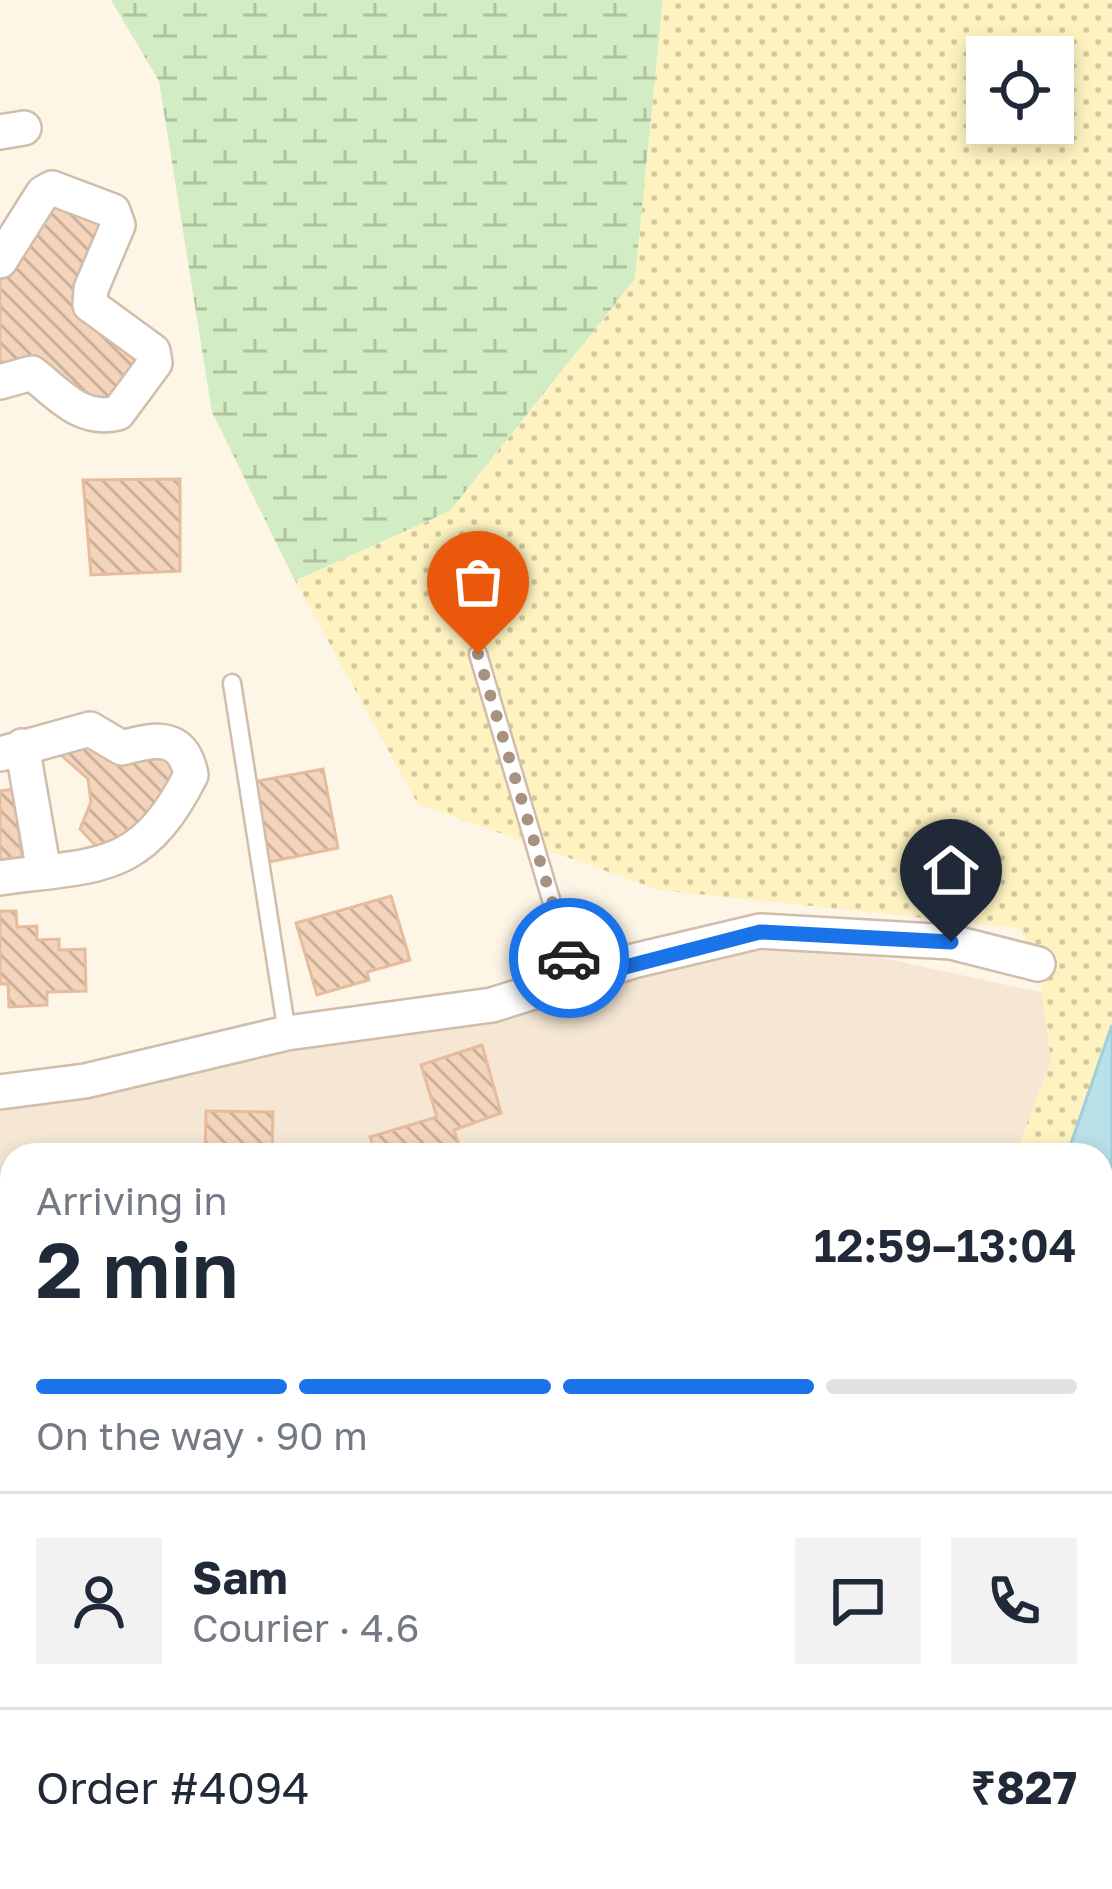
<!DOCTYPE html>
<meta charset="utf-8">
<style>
body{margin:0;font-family:"Golos Text",sans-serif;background:#f2f2f3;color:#1f2937;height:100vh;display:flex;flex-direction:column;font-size:45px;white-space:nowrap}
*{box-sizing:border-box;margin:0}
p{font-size:39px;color:#747a83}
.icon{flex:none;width:66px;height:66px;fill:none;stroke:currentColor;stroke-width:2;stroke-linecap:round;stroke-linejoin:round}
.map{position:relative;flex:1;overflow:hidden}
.sheet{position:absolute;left:0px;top:1143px;width:1113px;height:747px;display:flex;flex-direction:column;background:#fff;border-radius:36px 36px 0 0;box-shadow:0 6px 18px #0003}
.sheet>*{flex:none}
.fabs{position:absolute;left:966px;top:36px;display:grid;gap:24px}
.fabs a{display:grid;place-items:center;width:108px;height:108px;border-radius:0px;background:#fff;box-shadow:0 6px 18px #0003;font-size:60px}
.pin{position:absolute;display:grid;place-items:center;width:102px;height:102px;color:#fff;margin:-123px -51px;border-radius:50% 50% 50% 0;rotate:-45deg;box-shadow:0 0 12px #0007}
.pin .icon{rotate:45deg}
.courier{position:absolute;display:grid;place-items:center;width:120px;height:120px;margin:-60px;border:9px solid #1a73e8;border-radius:50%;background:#fff;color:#222;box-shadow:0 3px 15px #0007}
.head em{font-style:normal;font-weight:600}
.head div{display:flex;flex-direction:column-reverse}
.head{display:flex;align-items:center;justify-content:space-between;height:204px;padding:0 36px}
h1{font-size:78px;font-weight:600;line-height:90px}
.bar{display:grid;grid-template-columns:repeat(4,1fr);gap:18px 12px;align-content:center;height:144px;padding:0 36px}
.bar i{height:15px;border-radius:9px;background:#e0e1e3}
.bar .selected{background:#1a73e8}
.bar p{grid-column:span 4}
.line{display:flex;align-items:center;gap:30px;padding:0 36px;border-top:3px solid #e0e1e3}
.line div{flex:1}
.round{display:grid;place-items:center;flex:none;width:126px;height:126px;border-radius:0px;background:#f2f2f3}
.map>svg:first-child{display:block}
.residential{fill:#f5e7d4}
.wetland{fill:url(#wetland-marsh)}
.sand{fill:url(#sand-dots);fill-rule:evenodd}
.water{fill:#b9dfe8;stroke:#9fcfda;stroke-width:3}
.building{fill:url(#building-back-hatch);stroke:#e7bc9c;stroke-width:3}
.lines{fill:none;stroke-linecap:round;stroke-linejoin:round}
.lane-casing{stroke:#d0bdab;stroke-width:21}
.street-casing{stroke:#d0bdab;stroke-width:38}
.secondary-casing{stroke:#d3bea8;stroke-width:50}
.lane{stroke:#fff;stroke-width:16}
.street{stroke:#fff;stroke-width:33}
.secondary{stroke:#fff;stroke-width:45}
.done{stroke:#a79280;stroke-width:12;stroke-dasharray:0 21.6}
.route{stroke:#1a73e8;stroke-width:15}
</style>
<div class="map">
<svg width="1112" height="1889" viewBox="0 0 1112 1889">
<defs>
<pattern id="wetland-marsh" width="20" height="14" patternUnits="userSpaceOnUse" patternTransform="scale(3)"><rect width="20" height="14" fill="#d2ecc3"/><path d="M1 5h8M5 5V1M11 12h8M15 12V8" fill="none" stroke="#afc2a0"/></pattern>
<pattern id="sand-dots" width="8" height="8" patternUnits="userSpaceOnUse" patternTransform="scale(3)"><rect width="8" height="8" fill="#fef3c0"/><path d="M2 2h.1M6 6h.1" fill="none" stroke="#d2c89e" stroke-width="1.8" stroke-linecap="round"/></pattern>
<pattern id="building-back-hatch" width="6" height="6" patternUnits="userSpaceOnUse" patternTransform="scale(3)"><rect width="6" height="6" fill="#f4d5bc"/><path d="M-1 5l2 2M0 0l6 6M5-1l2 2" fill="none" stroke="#cab09b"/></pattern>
</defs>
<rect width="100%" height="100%" fill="#fdf5e6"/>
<!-- residential -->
<path class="residential" d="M760 931 1112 1008 1052 1155H12V1878H774L770 1889H0V1094Z"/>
<!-- wetland -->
<path class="wetland" d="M111 0H663L635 279 450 511 295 581 212 412 159 81Z"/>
<!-- sand -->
<path class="sand" d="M663 0H1112V1025L1067 1155H1015L1051 1061 1038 964 1019 928 659 890 418 804 295 581 450 511 635 280ZM987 57H1053V123H987Z"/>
<!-- water -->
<path class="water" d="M1112 1025V1889H819L821 1878H1101V1155H1067Z"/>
<!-- building -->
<path class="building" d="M52 197 110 223 79 298 142 357 102 412 0 374V269L18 264Z
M180 479V571L91 575 83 480Z
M84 731 125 765 157 748 186 775 131 844 97 847 80 829 91 802 88 779 53 748Z
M323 769 338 848 269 862 253 782Z
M14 789 22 857 0 860V791Z
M391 896 410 960 367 972 369 980 317 995 296 923Z
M0 911H16L17 927 37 926V940L59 939V950L85 949 86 991 47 992V1005L9 1007 8 984H0Z
M482 1045 501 1113 454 1130 462 1155H376L370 1137 437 1117 421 1065Z
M206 1111 273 1112 272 1155H205Z
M4 1471 8 1508 0 1509V1472Z
M0 1640 12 1643 9 1687 0 1684Z
M12 1795V1878H24L25 1889H0V1796Z
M141 1878H178V1889H141Z
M231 1878H277L278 1889H233Z"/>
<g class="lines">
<!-- lane casing -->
<g class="lane-casing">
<path id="lane" d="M478 654 575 980
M232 683 287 1033"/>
</g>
<!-- street casing -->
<g class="street-casing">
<path id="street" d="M0 132 24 128
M0 261 43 193 52 188 113 211 118 225 91 289 90 305 153 351 155 363 118 413C81 422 60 395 32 373L0 382
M22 746 44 872
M0 754 90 729 122 748C157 738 183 734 191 775 141 874 98 864 0 878
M0 1092 85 1081 287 1033 492 1005 633 961 760 931 951 942 1038 964
M0 1531 12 1533"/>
</g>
<!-- secondary casing -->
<g class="secondary-casing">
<path id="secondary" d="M0 1299 12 1321
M0 1348 12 1371
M109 1878V1889"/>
</g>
<!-- lane -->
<use href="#lane" class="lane"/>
<!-- street -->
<use href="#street" class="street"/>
<!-- secondary -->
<use href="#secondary" class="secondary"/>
</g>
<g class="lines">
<!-- done -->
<path class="done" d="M478 654 569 958"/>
<!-- route -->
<path class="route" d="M569 958 575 980 760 932 951 942"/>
</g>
</svg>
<div class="fabs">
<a><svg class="icon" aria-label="locate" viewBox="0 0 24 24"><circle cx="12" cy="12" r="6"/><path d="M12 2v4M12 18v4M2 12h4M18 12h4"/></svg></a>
</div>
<div class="pin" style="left:478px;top:654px;background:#ea580c"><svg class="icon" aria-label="bag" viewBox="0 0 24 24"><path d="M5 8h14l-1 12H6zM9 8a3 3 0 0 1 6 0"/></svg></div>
<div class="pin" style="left:951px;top:942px;background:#1f2937"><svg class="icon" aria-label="home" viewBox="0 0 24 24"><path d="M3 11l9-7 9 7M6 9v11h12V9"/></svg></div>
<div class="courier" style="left:569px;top:958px"><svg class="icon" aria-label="car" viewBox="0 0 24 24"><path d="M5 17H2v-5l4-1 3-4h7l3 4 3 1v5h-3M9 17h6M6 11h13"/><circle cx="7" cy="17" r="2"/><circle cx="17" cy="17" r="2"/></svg></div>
<section class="sheet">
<div class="head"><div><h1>2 min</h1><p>Arriving in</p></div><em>12:59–13:04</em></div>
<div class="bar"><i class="selected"></i><i class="selected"></i><i class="selected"></i><i></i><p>On the way · 90 m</p></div>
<div class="line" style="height:216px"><a class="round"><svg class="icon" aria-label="person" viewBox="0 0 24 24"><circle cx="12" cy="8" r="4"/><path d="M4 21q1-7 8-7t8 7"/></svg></a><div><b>Sam</b><p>Courier · 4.6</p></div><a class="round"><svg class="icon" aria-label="chat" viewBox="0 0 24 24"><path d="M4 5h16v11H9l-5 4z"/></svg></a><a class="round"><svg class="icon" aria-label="phone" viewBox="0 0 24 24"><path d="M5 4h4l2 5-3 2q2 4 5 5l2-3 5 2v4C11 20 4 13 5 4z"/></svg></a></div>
<div class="line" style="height:156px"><div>Order #4094</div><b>₹827</b></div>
</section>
</div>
